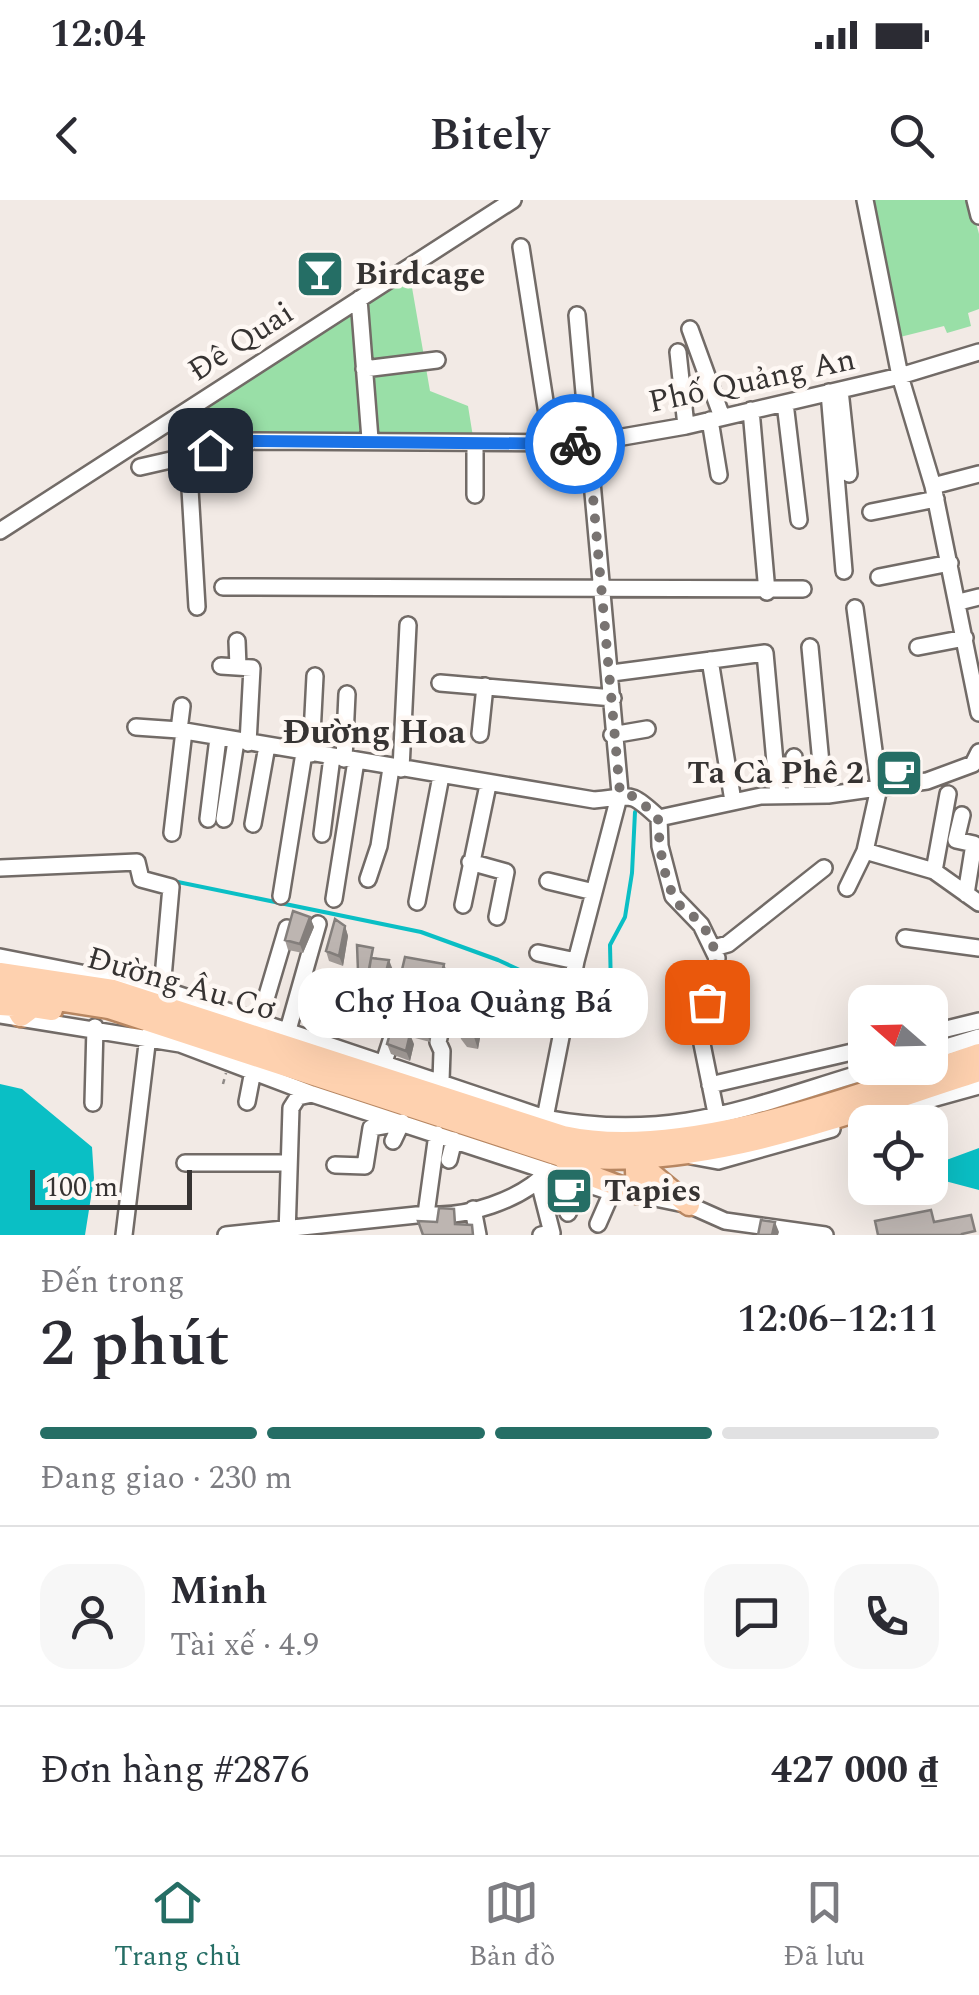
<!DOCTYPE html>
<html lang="vi">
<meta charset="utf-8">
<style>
body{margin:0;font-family:Spectral,serif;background:#f7f7f7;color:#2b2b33;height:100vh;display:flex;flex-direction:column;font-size:38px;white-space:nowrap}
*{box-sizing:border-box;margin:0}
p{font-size:32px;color:#7c7c81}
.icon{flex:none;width:55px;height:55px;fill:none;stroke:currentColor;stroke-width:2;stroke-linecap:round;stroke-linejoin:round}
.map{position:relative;height:1035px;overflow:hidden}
.details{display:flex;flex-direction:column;background:#fff;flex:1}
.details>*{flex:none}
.needle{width:65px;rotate:290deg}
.tools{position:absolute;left:848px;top:785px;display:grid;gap:20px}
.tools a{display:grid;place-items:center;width:100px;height:100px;border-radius:20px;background:#fff;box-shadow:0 10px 40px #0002;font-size:50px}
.scale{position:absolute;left:30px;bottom:25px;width:162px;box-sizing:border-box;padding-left:10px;border:5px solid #363332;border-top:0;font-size:28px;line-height:35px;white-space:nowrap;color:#363332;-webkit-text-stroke:8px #fef8f4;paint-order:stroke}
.pin{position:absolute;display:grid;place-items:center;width:85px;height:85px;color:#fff;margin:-42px;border-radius:20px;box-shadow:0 5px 15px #0006}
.courier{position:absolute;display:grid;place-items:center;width:100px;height:100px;margin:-50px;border:8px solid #1a73e8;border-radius:50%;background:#fff;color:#222;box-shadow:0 2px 12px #0007}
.bubble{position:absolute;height:70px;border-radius:30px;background:#fff;box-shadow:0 10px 40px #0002;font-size:32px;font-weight:600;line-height:70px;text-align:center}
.overview em{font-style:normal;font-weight:600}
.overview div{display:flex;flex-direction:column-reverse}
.overview{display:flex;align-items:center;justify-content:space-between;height:170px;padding:0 40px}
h1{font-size:65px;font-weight:600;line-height:75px}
.bar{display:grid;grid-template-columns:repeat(4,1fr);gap:15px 10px;align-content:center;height:120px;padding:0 40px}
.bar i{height:12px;border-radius:8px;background:#e1e1e2}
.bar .selected{background:#256e65}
.bar p{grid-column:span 4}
.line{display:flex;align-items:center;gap:25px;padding:0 40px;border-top:2px solid #e1e1e2}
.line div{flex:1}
.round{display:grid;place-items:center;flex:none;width:105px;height:105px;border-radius:30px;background:#f7f7f7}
.status{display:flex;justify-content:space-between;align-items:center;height:70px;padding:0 50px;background:#fff;direction:ltr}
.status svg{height:28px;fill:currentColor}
header{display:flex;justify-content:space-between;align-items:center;height:130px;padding:0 40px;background:#fff;font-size:45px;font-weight:600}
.tab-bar{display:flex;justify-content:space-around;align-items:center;height:140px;border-top:2px solid #e1e1e2;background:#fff;font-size:28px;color:#7c7c81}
.tab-bar a{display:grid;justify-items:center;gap:5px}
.tab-bar .selected{color:#256e65}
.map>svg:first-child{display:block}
.green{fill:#99dfa7}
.water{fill:#0abfc5}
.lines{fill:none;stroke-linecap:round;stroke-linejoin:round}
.stream{stroke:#0abfc5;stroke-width:4}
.minor-casing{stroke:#726b67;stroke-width:20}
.major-casing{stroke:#b78661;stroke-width:25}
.path{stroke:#8f8a87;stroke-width:2.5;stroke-dasharray:5 5;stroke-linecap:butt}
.minor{stroke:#fff;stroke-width:15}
.major{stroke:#fed1af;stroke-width:20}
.wall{fill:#a39c98}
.shaded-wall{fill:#847f7c}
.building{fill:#bdb5b1;stroke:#847f7c;stroke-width:2.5}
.done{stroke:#787371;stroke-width:10;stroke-dasharray:0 18}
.route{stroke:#1a73e8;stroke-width:12}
.labels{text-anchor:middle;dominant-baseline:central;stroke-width:9;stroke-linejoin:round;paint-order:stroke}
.poi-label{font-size:32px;font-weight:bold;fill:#363332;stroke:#fef8f4;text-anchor:start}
.street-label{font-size:32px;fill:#363332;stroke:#fef8f4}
.neighbourhood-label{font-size:35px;font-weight:bold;fill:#363332;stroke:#fef8f4}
</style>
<div class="status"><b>12:04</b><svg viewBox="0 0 49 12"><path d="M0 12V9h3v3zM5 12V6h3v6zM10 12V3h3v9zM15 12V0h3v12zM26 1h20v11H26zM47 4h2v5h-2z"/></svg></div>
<header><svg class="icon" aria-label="back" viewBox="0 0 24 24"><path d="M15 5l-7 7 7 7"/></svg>Bitely<svg class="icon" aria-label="search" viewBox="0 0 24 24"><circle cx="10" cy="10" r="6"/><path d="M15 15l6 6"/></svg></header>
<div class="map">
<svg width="979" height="1035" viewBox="0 0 979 1035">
<rect width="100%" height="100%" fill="#f2eae5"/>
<!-- green -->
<path class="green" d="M869 0H970L979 34V109L968 113 971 126 947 133 944 126 896 138Z
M410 76 430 191 468 206 474 243 279 236 186 253 185 217Z"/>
<!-- water -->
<path class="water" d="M0 884 22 889 92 947 94 978 85 1035H0Z
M979 948V990L945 981 930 970V966Z"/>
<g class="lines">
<!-- stream -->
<path class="stream" d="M173 681 421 732 498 760 537 778 551 795 559 798
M576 802 604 808 611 789 610 745 625 717 632 673 635 612"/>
<!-- minor casing -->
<g class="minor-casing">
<path id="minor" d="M865 0 900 176 933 286 979 513
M975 0 979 16
M521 47 552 246
M359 99 370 239
M690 129 722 217
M678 152 686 226
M364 169 437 160
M840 190 849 274
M829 192 844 371
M785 203 799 320
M751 210 767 392
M710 220 719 275
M475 245V295
M188 255 197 407
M140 267 254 241 588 243 686 226 900 176 979 152
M933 286 979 274
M871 312 936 299
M0 331 513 0
M879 377 950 363
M223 387 803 389
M959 402 979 397
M237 441 238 467
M810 447 824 595
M918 447 965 438
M710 460 733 601
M221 466 252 468 248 543
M612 473 765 453 778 595
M440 483 613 498
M136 527 179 530 594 600C632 597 628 589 659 618L660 646 673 696 701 725 717 758 701 839 718 923
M179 530 182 506
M480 534 485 486
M612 535 647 529
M311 554 315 476
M794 557 797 595
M344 559 347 494
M401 569 408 425
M962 615 956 640 974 644 966 694
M659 618 761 596 828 595 927 581 973 564 979 552
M208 619 218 538
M224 619 236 541
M253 624 267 546
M172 633 184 531
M322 634 332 557
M865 651 934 671 979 703
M470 662 506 672 497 717
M0 668 137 662 141 679 171 687 162 789
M934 671 948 594
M368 679 379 646 391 568
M548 681 594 692
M847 688 865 651 879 588 855 408
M281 696 304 553
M334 699 356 561
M417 702 441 576
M463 705 488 585
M905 738 979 748
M714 748 728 744 824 668
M538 753 576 761
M0 757 162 789 545 918C677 943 754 904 878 868
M532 813 563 820
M0 815 180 844 312 894 608 991
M260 819 287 728
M288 830 318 724
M930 833 979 821
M321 841 344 780
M930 852 979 837
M384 862 399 816
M441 881 442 851 438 842 451 785
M710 885 865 849
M247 902 253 871
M93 903 95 827
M892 910 979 886
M545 918 576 761 620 593 577 115
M393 941 402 922
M691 956 718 961 832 929
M449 960 454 940
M185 963H289
M335 965 365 966 371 928 393 924
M539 982 552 1033 541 1035
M631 993 689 1005 725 1021 825 1035
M473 1009 478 1035
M568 1013 581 983
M426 1014 437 934
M598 1024 612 992
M124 1035 148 836
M226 1035 426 1014C464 1019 522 1000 548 971
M287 1035 291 908 298 897 312 894"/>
</g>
<!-- major casing -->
<g class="major-casing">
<path id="major" d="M0 773 113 790 563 936C685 963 862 893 979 854
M0 791 109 808 561 956C704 972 844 914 979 871
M0 805 15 806 21 816 33 807 52 810
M564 959 576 970 637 993 635 948
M636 961 689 1005"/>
</g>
<!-- path -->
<path class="path" d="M185 228V245
M223 884 226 873"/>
<!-- minor -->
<use href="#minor" class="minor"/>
<!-- major -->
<use href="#major" class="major"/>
</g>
<!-- wall -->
<path class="wall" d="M310 717 314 727 303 753 288 750 285 740Z
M345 726 348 736 343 766 329 761 326 751Z
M376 757 395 775 386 807 372 804 366 790 367 783 362 781 358 771Z
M444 764 449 778 440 817 433 815 434 818 430 842 415 838 412 828 410 834 399 830 395 821 400 800 397 791Z
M359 774 362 783 357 803 337 797 334 788Z
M478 801 484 816 478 849 467 847 461 839 456 824Z
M387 844H414L410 861 391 854Z"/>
<!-- shaded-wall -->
<path class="shaded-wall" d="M310 717 314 727 303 753 300 744Z
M345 726 348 736 343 766 339 756Z
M389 760 395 775 386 807 381 792Z
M444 764 449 778 440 817 435 802Z
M359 774 362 783 357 803 354 793Z
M478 801 484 816 478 849 473 834Z
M412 802 416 812 410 834 407 824Z
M430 808 434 818 430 842 426 832Z
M410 834 414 844 410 861 406 851Z
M775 1022 779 1032 778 1035H772Z"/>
<!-- building -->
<path class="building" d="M293 711 310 717 300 744 285 740Z
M335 719 345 726 339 756 326 751Z
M357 745 373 748 368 774 358 771Z
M405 757 444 764 435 802 397 791Z
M371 758 389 760 381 792 366 790Z
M340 770 359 774 354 793 334 788Z
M399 800 412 802 407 824 395 821Z
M462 800 478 801 473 834 461 833 456 824Z
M415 804 430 808 426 832 412 828Z
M391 830 410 834 406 851 387 844Z
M439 1008 454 1009 455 1024 472 1025 473 1035H423L418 1021 437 1022Z
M931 1010 934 1022 971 1015 975 1031 962 1034V1035H878L875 1021Z
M761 1020 775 1022 772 1035H758Z"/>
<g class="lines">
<!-- done -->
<path class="done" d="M575 244 588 242 620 593 636 597 658 618C659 643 662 671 673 695 677 705 685 710 694 717 721 741 719 771 707 802"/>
<!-- route -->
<path class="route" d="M210 250 254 241 575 244"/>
</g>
<!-- icons -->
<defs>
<g id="bar-square" transform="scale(2.5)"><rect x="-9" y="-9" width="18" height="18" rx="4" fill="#256e65" stroke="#fef8f4"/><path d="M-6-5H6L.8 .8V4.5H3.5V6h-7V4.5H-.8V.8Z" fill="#fff"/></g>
<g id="cafe-square" transform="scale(2.5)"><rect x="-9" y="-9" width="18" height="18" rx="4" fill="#256e65" stroke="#fef8f4"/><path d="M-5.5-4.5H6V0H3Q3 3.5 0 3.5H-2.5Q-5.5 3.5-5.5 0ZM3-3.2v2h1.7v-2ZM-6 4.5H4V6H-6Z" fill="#fff"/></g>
</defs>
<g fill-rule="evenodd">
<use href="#bar-square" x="320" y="74"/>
<use href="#cafe-square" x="899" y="573"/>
<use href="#cafe-square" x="569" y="991"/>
</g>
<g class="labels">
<!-- poi labels -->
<g class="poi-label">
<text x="355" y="74">Birdcage</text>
<text x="864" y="573" text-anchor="end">Ta Cà Phê 2</text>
<text x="604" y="991">Tapies</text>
</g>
<!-- street labels -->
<g class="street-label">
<text transform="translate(241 142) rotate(-33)">Đê Quai</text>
<text transform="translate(752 181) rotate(-12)">Phố Quảng An</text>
<text transform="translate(181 784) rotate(16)">Đường Âu Cơ</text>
</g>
<!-- neighbourhood labels -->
<g class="neighbourhood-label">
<text x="374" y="532">Đường Hoa</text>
</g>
</g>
</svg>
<div class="tools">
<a><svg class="needle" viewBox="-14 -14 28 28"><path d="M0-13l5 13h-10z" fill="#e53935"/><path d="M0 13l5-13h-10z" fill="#7c7c81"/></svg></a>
<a><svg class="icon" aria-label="locate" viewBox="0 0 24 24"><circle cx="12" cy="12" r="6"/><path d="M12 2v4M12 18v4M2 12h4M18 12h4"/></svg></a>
</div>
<div class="scale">100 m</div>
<div class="pin" style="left:707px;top:802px;background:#ea580c"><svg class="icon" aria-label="bag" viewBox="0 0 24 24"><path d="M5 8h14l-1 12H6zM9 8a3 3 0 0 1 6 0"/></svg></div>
<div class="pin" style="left:210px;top:250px;background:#1f2937"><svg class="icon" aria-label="home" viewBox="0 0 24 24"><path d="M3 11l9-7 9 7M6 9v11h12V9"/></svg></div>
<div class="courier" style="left:575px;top:244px"><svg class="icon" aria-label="bike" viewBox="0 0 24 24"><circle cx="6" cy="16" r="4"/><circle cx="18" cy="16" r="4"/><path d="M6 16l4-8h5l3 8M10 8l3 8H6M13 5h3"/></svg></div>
<div class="bubble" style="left:298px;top:768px;width:350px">Chợ Hoa Quảng Bá</div>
</div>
<section class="details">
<div class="overview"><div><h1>2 phút</h1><p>Đến trong</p></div><em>12:06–12:11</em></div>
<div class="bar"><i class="selected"></i><i class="selected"></i><i class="selected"></i><i></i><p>Đang giao · 230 m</p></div>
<div class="line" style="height:180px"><a class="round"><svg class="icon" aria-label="person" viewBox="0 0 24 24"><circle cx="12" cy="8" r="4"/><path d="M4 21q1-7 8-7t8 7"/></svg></a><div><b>Minh</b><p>Tài xế · 4.9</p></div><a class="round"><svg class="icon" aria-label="chat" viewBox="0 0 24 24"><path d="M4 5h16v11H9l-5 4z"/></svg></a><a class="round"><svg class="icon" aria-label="phone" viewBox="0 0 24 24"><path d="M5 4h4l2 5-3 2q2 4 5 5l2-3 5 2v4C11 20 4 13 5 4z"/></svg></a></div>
<div class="line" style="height:130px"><div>Đơn hàng #2876</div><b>427 000 ₫</b></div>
</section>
<nav class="tab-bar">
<a class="selected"><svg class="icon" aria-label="home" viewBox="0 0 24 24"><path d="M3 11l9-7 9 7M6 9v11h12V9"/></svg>Trang chủ</a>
<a><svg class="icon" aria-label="map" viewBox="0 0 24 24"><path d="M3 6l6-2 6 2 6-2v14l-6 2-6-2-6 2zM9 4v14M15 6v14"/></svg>Bản đồ</a>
<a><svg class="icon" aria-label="saved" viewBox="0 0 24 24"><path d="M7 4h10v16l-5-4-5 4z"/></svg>Đã lưu</a>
</nav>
